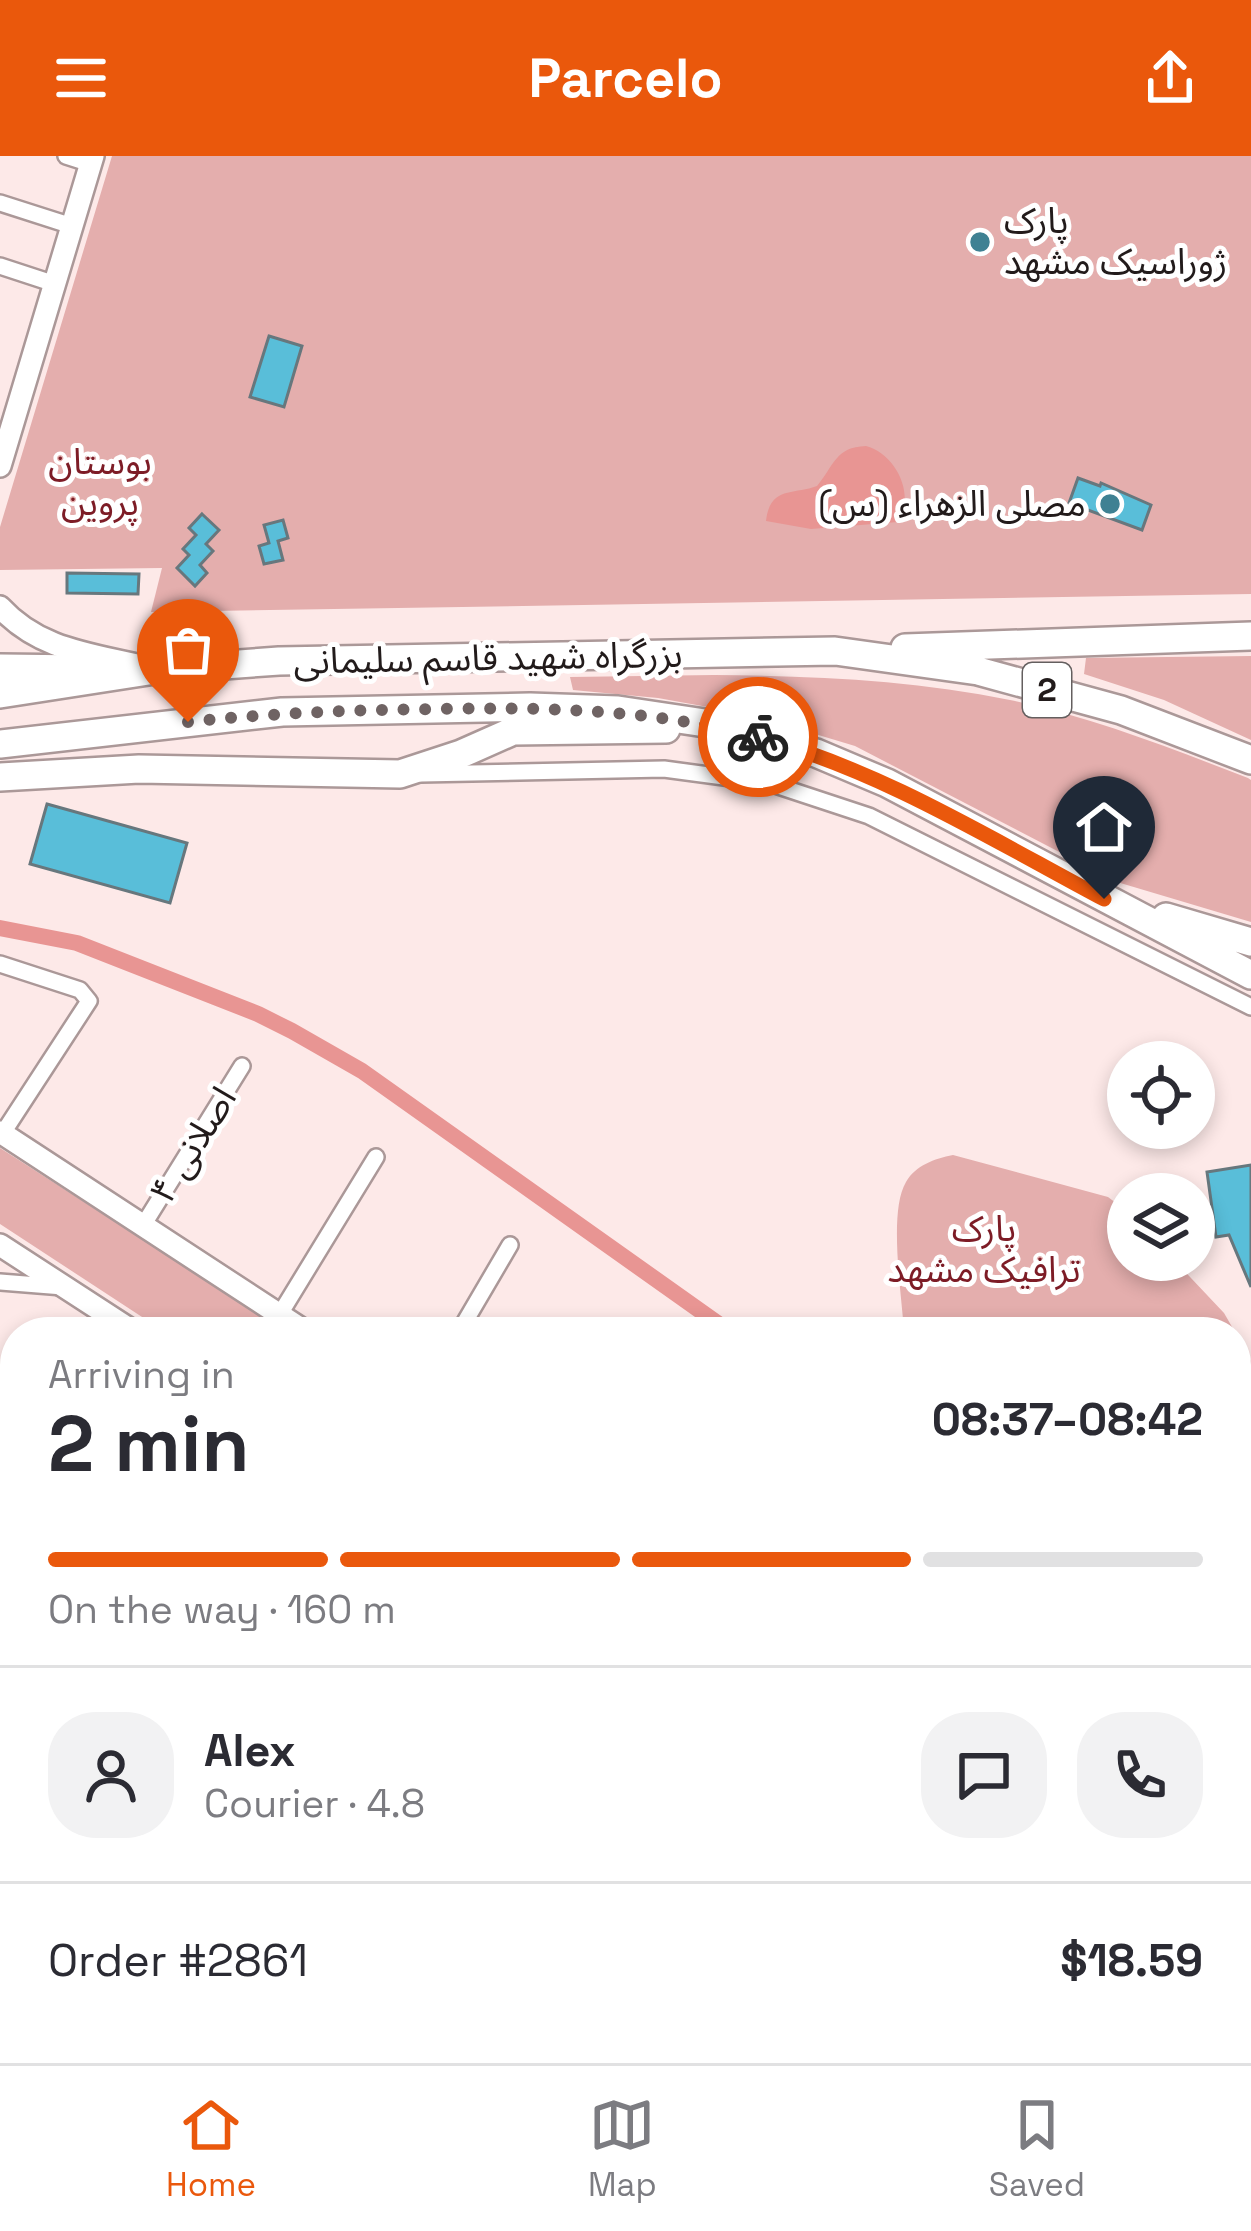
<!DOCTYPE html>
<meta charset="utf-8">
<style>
body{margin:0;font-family:"Space Grotesk","Noto Sans Arabic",sans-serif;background:#f2f2f3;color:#2b2b33;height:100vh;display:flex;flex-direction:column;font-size:45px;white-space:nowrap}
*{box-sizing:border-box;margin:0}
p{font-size:39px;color:#7c7c81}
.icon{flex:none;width:66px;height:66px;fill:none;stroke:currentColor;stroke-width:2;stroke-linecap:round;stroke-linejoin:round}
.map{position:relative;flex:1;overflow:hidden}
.panel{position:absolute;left:0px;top:1161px;width:1251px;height:747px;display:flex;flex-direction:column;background:#fff;border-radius:48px 48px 0 0;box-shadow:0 6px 18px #0003}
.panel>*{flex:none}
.tools{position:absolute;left:1107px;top:885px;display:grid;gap:24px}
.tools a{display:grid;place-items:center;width:108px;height:108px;border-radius:50%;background:#fff;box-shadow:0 6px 18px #0003;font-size:60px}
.pin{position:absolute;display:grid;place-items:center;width:102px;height:102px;color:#fff;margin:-123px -51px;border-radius:50% 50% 50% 0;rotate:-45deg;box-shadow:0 0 12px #0007}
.pin .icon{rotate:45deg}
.courier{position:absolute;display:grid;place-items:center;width:120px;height:120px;margin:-60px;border:9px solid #ea580c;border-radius:50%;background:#fff;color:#222;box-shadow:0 3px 15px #0007}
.overview em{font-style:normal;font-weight:600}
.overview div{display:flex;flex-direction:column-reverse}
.overview{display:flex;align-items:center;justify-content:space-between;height:204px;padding:0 48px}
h1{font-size:78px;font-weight:600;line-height:90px}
.bar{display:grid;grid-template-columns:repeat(4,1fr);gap:18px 12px;align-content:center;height:144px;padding:0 48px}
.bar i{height:15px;border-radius:9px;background:#e1e1e2}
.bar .current{background:#ea580c}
.bar p{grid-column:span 4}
.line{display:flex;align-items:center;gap:30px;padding:0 48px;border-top:3px solid #e1e1e2}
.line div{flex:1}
.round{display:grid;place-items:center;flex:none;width:126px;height:126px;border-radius:48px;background:#f2f2f3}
header{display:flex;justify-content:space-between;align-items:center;height:156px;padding:0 48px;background:#ea580c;color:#fff;font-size:54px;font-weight:600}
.tab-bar{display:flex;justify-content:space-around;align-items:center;height:168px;border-top:3px solid #e1e1e2;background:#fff;font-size:33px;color:#7c7c81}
.tab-bar a{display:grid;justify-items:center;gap:6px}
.tab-bar .current{color:#ea580c}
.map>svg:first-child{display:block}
.built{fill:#f6dad9}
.green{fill:#e4aead}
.water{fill:#e89593}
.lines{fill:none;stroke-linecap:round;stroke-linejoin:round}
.canal{stroke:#e89593;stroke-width:16}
.building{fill:#59bed9;stroke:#67777d;stroke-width:3}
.street-casing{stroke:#ab9898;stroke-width:20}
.secondary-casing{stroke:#ab9898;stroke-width:26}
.highway-casing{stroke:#ab9898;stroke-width:32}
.street{stroke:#fff;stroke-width:15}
.secondary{stroke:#fff;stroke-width:21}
.highway{stroke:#fff;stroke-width:27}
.done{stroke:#6f6363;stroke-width:12;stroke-dasharray:0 21.6}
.route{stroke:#ea580c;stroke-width:15}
.poi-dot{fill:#3f8193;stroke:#fff;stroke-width:4.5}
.labels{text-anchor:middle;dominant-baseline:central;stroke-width:10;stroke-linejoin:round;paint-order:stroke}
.shield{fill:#fff;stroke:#645f5f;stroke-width:3}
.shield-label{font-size:33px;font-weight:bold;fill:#221b1b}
.poi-label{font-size:36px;fill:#221b1b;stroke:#fff;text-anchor:start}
.park-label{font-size:36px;fill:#7d1c26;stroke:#fff}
.street-label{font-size:36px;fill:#221b1b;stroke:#fff}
</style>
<header><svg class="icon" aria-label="menu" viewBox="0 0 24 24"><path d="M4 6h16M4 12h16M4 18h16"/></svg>Parcelo<svg class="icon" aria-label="share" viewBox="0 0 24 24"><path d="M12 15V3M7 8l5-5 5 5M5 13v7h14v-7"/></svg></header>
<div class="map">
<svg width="1251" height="1907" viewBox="0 0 1251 1907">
<rect width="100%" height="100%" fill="#fde9e8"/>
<!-- built -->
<path class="built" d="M992 1893H1141L1163 1907H990L988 1899Z"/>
<!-- green -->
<path class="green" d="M112 0H1251V438L151 456 162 412 0 414V371Z
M1251 500V584L1164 544 1084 518 1086 502Z
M714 519C813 520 913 524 1010 544 1092 561 1170 592 1248 622L1251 624V766L1117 726 855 590 752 559 658 542 573 534 570 521Z
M0 992 287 1176H165L0 1068Z
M953 999 1108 1041 1128 1056V1104H1174L1224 1157 1235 1176H904C902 1140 888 1056 906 1026 916 1009 934 1003 953 999Z
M1236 1178 1251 1205V1291L1236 1312Z"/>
<!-- water -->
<path class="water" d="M866 290C896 298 916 339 898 366L811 373 766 365C770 330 793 339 817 330 834 310 835 291 866 290Z"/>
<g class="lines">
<!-- canal -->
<path class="canal" d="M0 772 77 787 258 858 292 875 362 915 730 1176
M1236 1536 1251 1541"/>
</g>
<!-- building -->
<path class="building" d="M269 180 302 190 284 251 250 241Z
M1078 322 1100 330 1101 327 1151 349 1142 374 1069 347Z
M202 358 219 374 206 388 213 395 200 409 207 417 195 430 177 412 189 399 183 393 196 379 189 372Z
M283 364 288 382 278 385 283 404 264 408 259 390 269 387 264 369Z
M67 417 139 418 138 438 67 437Z
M47 648 187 687 170 747 30 708Z
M1251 1009V1131L1229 1079 1216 1081 1207 1016Z
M1000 1893H1087L1101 1907H1001Z
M893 1894 945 1895 946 1907H893Z"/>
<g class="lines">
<!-- street casing -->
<g class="street-casing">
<path id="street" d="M66 0 91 8
M0 47 72 70
M0 110 55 128
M421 618 664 613 769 627 869 660 1251 851
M0 808 80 834 89 845 3 977
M144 1068 242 910
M0 1126 63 1131
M280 1158 376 1001
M459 1176 510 1089
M0 1299H15
M0 1469H15
M0 1593H15
M1236 1612 1251 1622
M0 1734H15
M0 1881H15
M606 1893 883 1901"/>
</g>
<!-- secondary casing -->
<g class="secondary-casing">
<path id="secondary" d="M0 310 93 0
M0 451C40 495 93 498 149 512
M0 976 306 1176
M0 1089 134 1176
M1236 1852C1248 1834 1245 1820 1237 1800
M1229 1893 1251 1901"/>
</g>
<!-- highway casing -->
<g class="highway-casing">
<path id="highway" d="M905 492 1251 480
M0 512 85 513
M0 538 155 514 279 505 835 495 978 515 1121 554 1251 604
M0 588 282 556 530 551 618 554 705 567 816 597 887 627 1251 819
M0 621 139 613 400 618 461 598 513 575 666 573
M1166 761 1251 786"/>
</g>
<!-- street -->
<use href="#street" class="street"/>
<!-- secondary -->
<use href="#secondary" class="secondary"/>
<!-- highway -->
<use href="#highway" class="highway"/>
</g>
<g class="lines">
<!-- done -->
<path class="done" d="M188 566C271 557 353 554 437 553 547 551 651 553 758 581"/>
<!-- route -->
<path class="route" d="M758 581C882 615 991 683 1104 743"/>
</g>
<!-- markers -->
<g class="poi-dot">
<circle cx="980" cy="86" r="12"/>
<circle cx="1110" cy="348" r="12"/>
</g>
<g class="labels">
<!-- shield labels -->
<rect class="shield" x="1023" y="507" width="48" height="54" rx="9"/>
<g class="shield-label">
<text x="1047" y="534">2</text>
</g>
<!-- poi labels -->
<g class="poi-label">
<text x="1004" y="65">پارک<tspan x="1004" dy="41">ژوراسیک مشهد</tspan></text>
<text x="1086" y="348" text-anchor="end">مصلی الزهراء (س)</text>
</g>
<!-- park labels -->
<g class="park-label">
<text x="100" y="306">بوستان<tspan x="100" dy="41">پروین</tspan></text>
<text x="984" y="1073">پارک<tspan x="984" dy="41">ترافیک مشهد</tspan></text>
</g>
<!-- street labels -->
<g class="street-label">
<text transform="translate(488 502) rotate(-1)">بزرگراه شهید قاسم سلیمانی</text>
<text transform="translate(193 989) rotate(-58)">اصلانی ۴</text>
</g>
</g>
</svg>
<div class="tools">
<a><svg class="icon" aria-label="locate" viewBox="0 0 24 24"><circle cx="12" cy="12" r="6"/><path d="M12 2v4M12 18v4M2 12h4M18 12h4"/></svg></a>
<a><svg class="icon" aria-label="layers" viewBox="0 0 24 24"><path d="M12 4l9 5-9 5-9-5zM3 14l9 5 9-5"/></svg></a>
</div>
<div class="pin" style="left:188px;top:566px;background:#ea580c"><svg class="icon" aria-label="bag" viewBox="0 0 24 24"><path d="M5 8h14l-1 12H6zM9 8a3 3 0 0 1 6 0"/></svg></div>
<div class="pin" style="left:1104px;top:743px;background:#1f2937"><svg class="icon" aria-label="home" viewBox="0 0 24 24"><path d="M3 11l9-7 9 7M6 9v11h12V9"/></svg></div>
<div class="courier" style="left:758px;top:581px"><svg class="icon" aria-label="bike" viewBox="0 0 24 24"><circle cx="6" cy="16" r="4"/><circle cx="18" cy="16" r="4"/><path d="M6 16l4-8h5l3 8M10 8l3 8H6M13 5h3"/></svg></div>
<section class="panel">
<div class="overview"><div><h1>2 min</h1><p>Arriving in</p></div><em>08:37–08:42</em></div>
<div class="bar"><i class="current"></i><i class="current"></i><i class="current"></i><i></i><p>On the way · 160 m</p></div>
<div class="line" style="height:216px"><a class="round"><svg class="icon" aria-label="person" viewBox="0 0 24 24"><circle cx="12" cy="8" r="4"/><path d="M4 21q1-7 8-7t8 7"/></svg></a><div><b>Alex</b><p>Courier · 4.8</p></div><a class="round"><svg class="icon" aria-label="chat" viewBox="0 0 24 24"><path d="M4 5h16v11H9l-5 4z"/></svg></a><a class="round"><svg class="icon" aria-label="phone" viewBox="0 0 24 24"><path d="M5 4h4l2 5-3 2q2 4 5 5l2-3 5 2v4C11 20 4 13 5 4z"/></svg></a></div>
<div class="line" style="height:156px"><div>Order #2861</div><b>$18.59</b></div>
</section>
</div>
<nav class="tab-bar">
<a class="current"><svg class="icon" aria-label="home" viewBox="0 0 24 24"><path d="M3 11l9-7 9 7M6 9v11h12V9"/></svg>Home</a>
<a><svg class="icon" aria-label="map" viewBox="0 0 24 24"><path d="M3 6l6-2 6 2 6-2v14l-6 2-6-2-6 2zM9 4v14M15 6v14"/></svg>Map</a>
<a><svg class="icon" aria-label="saved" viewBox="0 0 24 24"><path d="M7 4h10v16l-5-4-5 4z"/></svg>Saved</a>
</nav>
